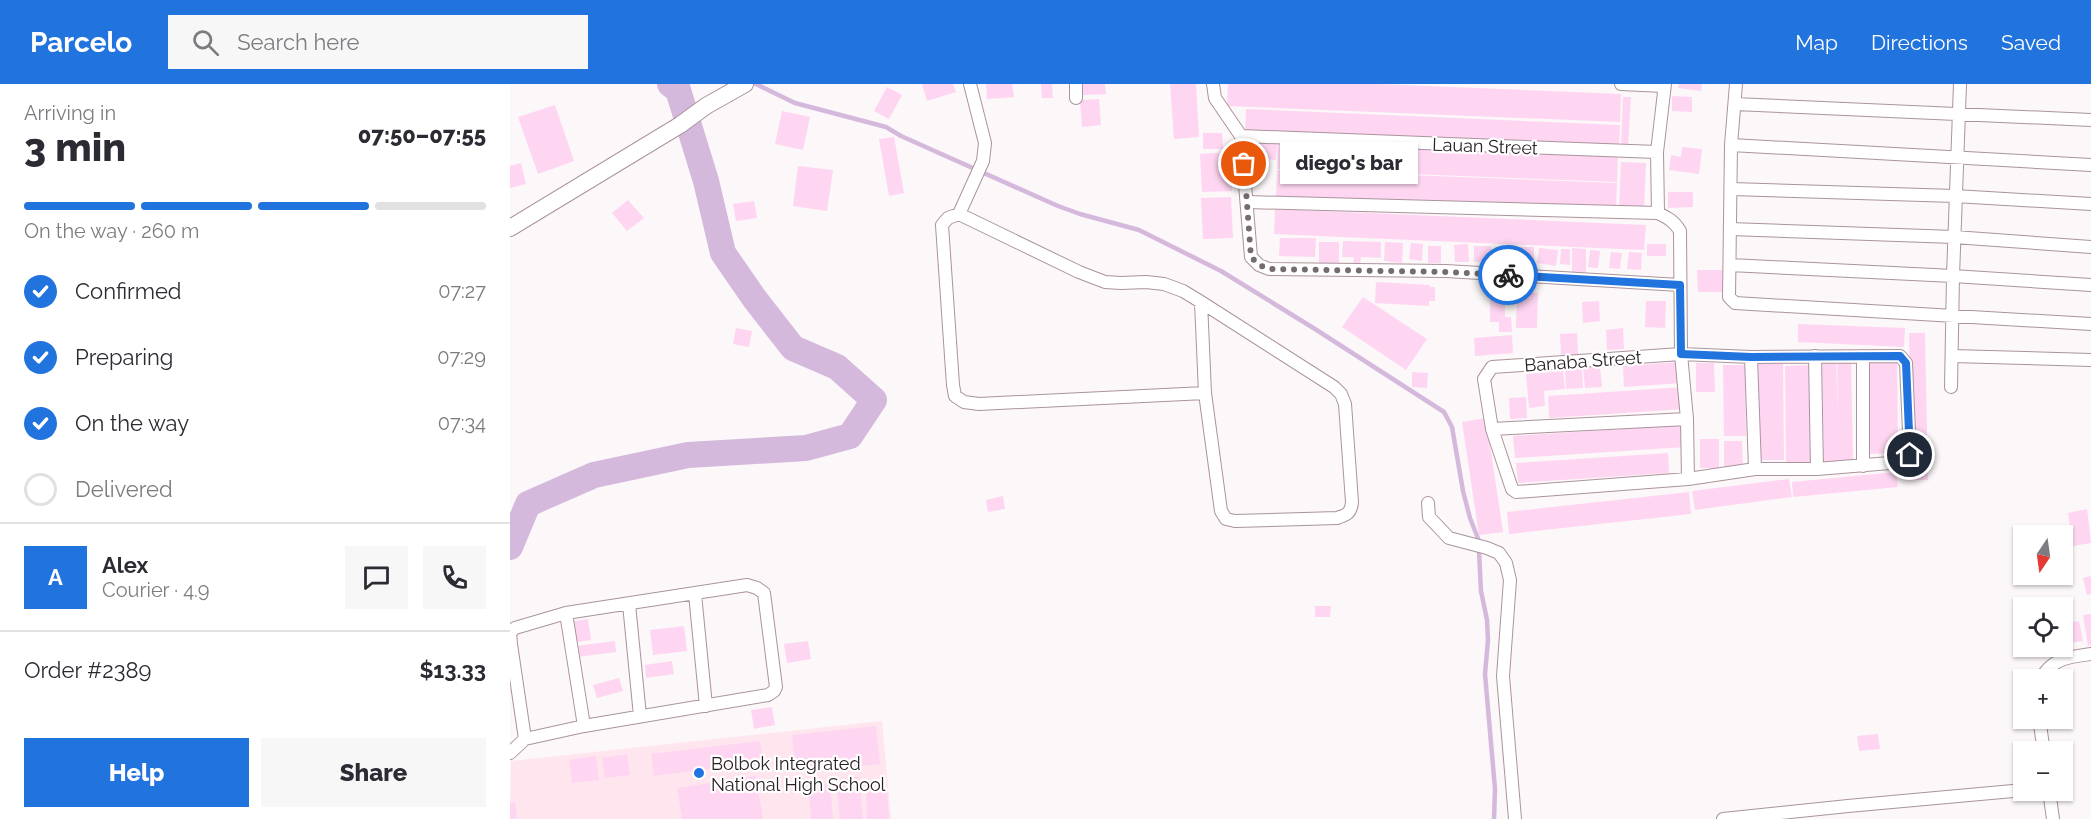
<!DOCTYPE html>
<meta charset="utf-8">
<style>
body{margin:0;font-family:Raleway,sans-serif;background:#f7f7f7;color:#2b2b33;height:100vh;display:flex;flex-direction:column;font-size:22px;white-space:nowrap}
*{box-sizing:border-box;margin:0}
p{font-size:20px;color:#7c7c81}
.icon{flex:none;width:33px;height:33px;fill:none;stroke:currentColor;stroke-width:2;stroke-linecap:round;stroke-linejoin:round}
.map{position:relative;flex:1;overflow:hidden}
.drawer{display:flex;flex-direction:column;background:#fff;width:510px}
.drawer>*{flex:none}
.needle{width:39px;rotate:193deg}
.tools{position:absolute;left:1503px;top:441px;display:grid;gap:12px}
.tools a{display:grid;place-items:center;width:60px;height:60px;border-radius:0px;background:#fff;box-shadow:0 2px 4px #0004;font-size:30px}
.pin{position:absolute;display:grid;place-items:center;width:51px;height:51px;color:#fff;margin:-26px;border:3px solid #fff;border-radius:50%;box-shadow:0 2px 6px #0007}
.courier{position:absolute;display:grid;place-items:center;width:60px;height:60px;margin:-30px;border:4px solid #2173dd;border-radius:50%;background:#fff;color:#222;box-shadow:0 2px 8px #0007}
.bubble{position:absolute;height:42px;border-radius:0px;background:#fff;box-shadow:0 2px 4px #0004;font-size:20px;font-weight:800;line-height:42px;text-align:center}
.summary em{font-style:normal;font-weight:800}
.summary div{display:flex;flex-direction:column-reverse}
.summary{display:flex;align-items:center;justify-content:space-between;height:102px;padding:0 24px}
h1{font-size:39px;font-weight:800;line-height:45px}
.bar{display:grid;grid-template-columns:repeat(4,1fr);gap:9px 6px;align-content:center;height:72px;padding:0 24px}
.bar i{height:8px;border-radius:4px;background:#e1e1e2}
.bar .on{background:#2173dd}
.bar p{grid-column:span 4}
.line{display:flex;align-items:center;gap:15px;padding:0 24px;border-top:2px solid #e1e1e2}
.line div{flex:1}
.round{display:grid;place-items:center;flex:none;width:63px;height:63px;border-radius:0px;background:#f7f7f7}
ol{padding:0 24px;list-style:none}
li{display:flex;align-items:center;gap:18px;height:66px}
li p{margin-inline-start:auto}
li .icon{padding:6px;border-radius:50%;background:#2173dd;color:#fff;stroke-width:4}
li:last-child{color:#7c7c81}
li i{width:33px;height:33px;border:3px solid #e1e1e2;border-radius:50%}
.primary-button{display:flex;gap:12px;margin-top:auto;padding:12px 24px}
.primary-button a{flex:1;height:69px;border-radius:0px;background:#2173dd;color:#fff;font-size:24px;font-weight:800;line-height:69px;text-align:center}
.primary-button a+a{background:#f7f7f7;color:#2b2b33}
header{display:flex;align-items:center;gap:36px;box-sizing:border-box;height:84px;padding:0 30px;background:#2173dd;color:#fff}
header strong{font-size:28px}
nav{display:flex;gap:33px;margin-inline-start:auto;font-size:21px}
.search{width:420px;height:54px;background:#f7f7f7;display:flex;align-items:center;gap:15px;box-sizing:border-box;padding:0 21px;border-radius:0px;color:#7c7c81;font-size:22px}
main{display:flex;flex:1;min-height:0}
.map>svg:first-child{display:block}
.built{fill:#ffe5ed}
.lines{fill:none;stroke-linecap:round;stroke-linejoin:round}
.stream{stroke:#d4b9dd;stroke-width:4.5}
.river{stroke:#d4b9dd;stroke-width:26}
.building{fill:#fed6f2}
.street-casing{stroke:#aa949b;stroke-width:14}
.secondary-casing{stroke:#aa949b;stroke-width:18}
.street{stroke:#fff;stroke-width:12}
.secondary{stroke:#fff;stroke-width:16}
.done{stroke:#746c6e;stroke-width:6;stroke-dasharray:0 10.8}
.route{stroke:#2173dd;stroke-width:8}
.poi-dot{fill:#2173dd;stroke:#fff;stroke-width:2}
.labels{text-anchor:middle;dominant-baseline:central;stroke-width:4.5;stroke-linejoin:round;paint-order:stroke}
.street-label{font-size:18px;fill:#2a2124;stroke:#fff}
.poi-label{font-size:18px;fill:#2a2124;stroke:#fff;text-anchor:start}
</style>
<header>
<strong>Parcelo</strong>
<div class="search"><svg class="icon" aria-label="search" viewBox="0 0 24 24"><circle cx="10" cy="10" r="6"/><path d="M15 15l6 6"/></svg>Search here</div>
<nav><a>Map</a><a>Directions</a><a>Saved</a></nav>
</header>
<main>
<section class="drawer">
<div class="summary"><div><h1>3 min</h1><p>Arriving in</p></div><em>07:50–07:55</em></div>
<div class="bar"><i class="on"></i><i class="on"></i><i class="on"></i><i></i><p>On the way · 260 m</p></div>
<ol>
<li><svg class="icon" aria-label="check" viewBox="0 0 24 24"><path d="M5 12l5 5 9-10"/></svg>Confirmed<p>07:27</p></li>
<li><svg class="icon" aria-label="check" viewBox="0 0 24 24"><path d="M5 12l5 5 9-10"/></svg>Preparing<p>07:29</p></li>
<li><svg class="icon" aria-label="check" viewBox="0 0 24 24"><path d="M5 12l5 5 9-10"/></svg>On the way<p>07:34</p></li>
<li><i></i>Delivered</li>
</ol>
<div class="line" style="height:108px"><b class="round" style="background:#2173dd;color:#fff">A</b><div><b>Alex</b><p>Courier · 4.9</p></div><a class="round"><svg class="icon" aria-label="chat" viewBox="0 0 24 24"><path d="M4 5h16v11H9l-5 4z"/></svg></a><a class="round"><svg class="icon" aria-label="phone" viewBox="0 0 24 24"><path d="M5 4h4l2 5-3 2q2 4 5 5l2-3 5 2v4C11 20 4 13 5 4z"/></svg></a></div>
<div class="line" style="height:78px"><div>Order #2389</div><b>$13.33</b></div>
<div class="primary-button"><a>Help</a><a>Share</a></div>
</section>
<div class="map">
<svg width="1581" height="735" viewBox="0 0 1581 735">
<rect width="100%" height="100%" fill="#fcf7f8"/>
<!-- built -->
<path class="built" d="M372 637 381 735H0L1 677Z"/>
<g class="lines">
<!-- stream -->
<path class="stream" d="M246 0 285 19 376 43 391 52 548 122 570 130 629 146 711 187 805 245 934 328 942 343 953 407 960 434 969 457
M969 467 971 507 977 536 978 556 975 590 985 705 984 735"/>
<!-- river -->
<path class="river" d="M0 463 18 420 84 391 178 371 296 364 340 352 364 316 327 283 283 264 244 214 213 169 196 97 168 6 160 0"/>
</g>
<!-- building -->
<path class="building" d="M412 0H443L446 8 417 17Z
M476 0H502L504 13 477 15Z
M531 0H542L543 14H532Z
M572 0H595L596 10 573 11Z
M660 0H686L689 53 664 55Z
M718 0H868L1111 10 1110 38 717 22Z
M1169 0H1192L1191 7 1168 4Z
M377 3 392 11 379 35 364 27Z
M1162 12 1182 13V28L1162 27Z
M1113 13H1121L1118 61H1111Z
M589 15 591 41 572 43 570 16Z
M45 21 64 77 28 90 8 33Z
M736 25 1110 41 1109 62 735 47Z
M272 27 300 33 293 66 265 60Z
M693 49H712L713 65H693Z
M384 53 394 109 379 112 369 55Z
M741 56 767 57 766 76 740 74Z
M768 58 1108 71 1107 98 767 85Z
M1172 63 1192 65 1189 90 1159 86 1161 71 1171 73Z
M720 68 722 107 692 108 690 70Z
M1111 78 1136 79 1134 127 1109 126Z
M11 79 16 100 0 104V82Z
M288 82 323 86 317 127 283 122Z
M767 86 1107 99 1106 126 766 112Z
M1158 108H1183V123L1158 124Z
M721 113 723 154 693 155 691 114Z
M118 116 134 134 117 147 102 129Z
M244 117 247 134 226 137 223 120Z
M765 125 1136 141 1134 166 764 150Z
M770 154H806L805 173 769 172Z
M833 157 871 158V174L851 173 850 182 843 181 844 173H832Z
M809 158H829V181H809Z
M875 158 893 159 892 179 874 177Z
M901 159 913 160 912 177 899 175Z
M958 160 959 178H945L944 161Z
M1137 160H1156V172H1137Z
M918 162H931V179H918Z
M964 162H981V178H964Z
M991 163H1004V179H991Z
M1008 163H1024V181H1008Z
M1029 164 1048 166 1046 182 1027 179Z
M1062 164 1076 165V190L1062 189Z
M1051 165H1060V181L1050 180Z
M1080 166 1090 167 1088 184 1078 183Z
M1101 168 1112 169 1110 185 1099 184Z
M1119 168 1132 169 1131 186 1117 185Z
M1187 186H1212L1213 208H1188Z
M866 198 920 201V203H925V217H919V222L865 219Z
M1007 208 1028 209 1027 244H1006Z
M853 213 917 255 896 286 832 243Z
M980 214H995V233H1001L1002 248H989V238H980Z
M1089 217 1090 237 1073 239 1072 218Z
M1136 217H1156L1155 244 1135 243Z
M1288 240 1395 244 1394 263 1288 258Z
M226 244 242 247 239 263 223 260Z
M1113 244 1114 265 1097 266 1096 246Z
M1067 249 1068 270 1051 271 1050 250Z
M1399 249H1415L1418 396H1402Z
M1002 251 1003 269 965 272 964 254Z
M1327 275H1341L1343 378H1329L1328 346 1329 379H1314L1312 277 1326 276 1328 331Z
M1387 275 1388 369 1359 370 1357 276Z
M1170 278 1172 299 1114 303 1113 282Z
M1186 279H1204L1205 308H1186Z
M1247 279H1273L1274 376H1248Z
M1213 281H1235L1236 352H1214Z
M1301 281 1302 378H1276L1275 282Z
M1090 282 1092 303 1075 304 1073 283Z
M1072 283 1073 304 1056 305 1055 285Z
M1053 287 1055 305 1034 307 1035 322 1019 324 1016 290Z
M902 288 918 289 917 304 902 303Z
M1174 303 1175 325 1039 334 1038 312Z
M1016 313 1017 334 1000 335 999 314Z
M976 334 993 448 969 451 952 338Z
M1174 341 1176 363 1005 374 1003 352Z
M1190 355H1209V384H1190Z
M1214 357H1232L1233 386H1214Z
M1158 369 1159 389 1008 399 1006 379Z
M1386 388 1388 403 1283 413 1282 398Z
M1279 395 1282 413 1185 426 1182 407Z
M1179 408 1181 430 999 450 997 428Z
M493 412 495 425 478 428 476 416Z
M1577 425 1581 459 1563 462 1558 429Z
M1581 492V510L1577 511 1573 494Z
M805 522H821L820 533H805Z
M1581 530V561L1578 562 1573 531Z
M78 535 81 556 67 558 64 537Z
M1569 537 1573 557 1558 559 1554 540Z
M174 542 177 567 143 571 140 546Z
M105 557 106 568 67 573 66 562Z
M298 557 301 575 277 579 274 560Z
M162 577 164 590 136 594 135 581Z
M109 594 113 607 87 614 83 601Z
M262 623 265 641 244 645 241 626Z
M366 642 370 680 286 688 282 651Z
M1368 650 1370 665 1349 667 1347 652Z
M250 657 253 678 144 692 141 670Z
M117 670 120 691 95 694 92 674Z
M86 672 89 696 62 699 59 676Z
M246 692 253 735H172L167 704Z
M349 693 353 735H330L326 695Z
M320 699 323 735H301L298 701Z
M377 706 379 735H357L356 707Z
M5 718 7 734 0 735V719Z"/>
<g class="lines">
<!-- street casing -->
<g class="street-casing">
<path id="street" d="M703 0 705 14 731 52 741 173 749 181 759 185 936 187 1170 201
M1111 0 1154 2
M1226 0 1221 61 1219 213 1225 219 1581 240
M566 14V0
M1225 20 1581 36
M731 52 1147 68
M1221 61 1581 81
M1222 105 1445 112 1581 120
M737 118 1148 129C1158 134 1164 137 1170 147L1171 270 1177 335 1178 395
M1148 129 1147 68 1155 0
M449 130 473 77 475 59 460 0
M1220 145 1444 153 1581 163
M1220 181 1443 192 1581 201
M691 218 695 309 711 427 716 435 725 437 827 434C837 431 841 429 842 418L835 320 831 310 824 303 691 218 673 207 654 200 636 198 611 199 595 198 569 188 449 130 438 134 432 141 443 301 445 312 454 318 469 320 695 309
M1171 270 1241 273 1390 272 1396 279 1400 371 1397 376 1392 378 1307 385H1245L1178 395 1006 408 1002 405 982 345 974 295 982 283Z
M1305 272 1307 385
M1442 272 1581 276
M1241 273 1245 385
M1441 303 1443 192 1450 0
M982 345 1177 335
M1353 382V272
M918 419 919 433 939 454 977 464 989 469 996 479 1000 496 993 592 1005 735
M185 510 196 622
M119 520 130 632
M56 529 74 642
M1530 596C1542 574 1558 573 1581 570
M1529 634 1534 668
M0 669 15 655 74 642 258 611 264 607 266 603 254 509 247 504 237 501 56 529 5 544 0 549 1 560 15 655
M1539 706 1543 735
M1213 735 1338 722 1514 706"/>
</g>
<!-- secondary casing -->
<g class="secondary-casing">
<path id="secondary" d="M0 144 170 41 196 22 235 0"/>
</g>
<!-- street -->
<use href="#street" class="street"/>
<!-- secondary -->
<use href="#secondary" class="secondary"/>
</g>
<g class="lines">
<!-- done -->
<path class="done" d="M734 80 741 173 749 181 759 185 936 188 998 191"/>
<!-- route -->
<path class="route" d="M998 191 1170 201 1171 270 1241 273 1390 272 1396 279 1400 371"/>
</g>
<!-- markers -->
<circle class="poi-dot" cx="189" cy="689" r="6"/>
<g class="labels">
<!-- street labels -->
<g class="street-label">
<text transform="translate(975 62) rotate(2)">Lauan Street</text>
<text transform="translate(1073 277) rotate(-4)">Banaba Street</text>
</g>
<!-- poi labels -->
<g class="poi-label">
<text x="201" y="679">Bolbok Integrated<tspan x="201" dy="21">National High School</tspan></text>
</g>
</g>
</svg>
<div class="tools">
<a><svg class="needle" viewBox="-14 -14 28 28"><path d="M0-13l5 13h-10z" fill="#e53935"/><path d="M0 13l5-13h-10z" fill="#7c7c81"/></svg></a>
<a><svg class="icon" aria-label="locate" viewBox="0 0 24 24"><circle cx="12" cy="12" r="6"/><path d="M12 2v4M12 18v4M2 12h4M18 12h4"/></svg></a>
<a>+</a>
<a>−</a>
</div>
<div class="pin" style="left:734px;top:80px;background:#ea580c"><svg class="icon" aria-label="bag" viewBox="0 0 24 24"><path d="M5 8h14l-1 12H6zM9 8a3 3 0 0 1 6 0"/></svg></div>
<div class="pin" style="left:1400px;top:371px;background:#1f2937"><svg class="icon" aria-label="home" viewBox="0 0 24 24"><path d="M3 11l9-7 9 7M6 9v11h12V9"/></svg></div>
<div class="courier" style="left:998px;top:191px"><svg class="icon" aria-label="bike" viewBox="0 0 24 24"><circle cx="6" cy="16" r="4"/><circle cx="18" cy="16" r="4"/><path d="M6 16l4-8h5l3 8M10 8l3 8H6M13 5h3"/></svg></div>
<div class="bubble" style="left:770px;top:58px;width:138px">diego's bar</div>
</div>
</main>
